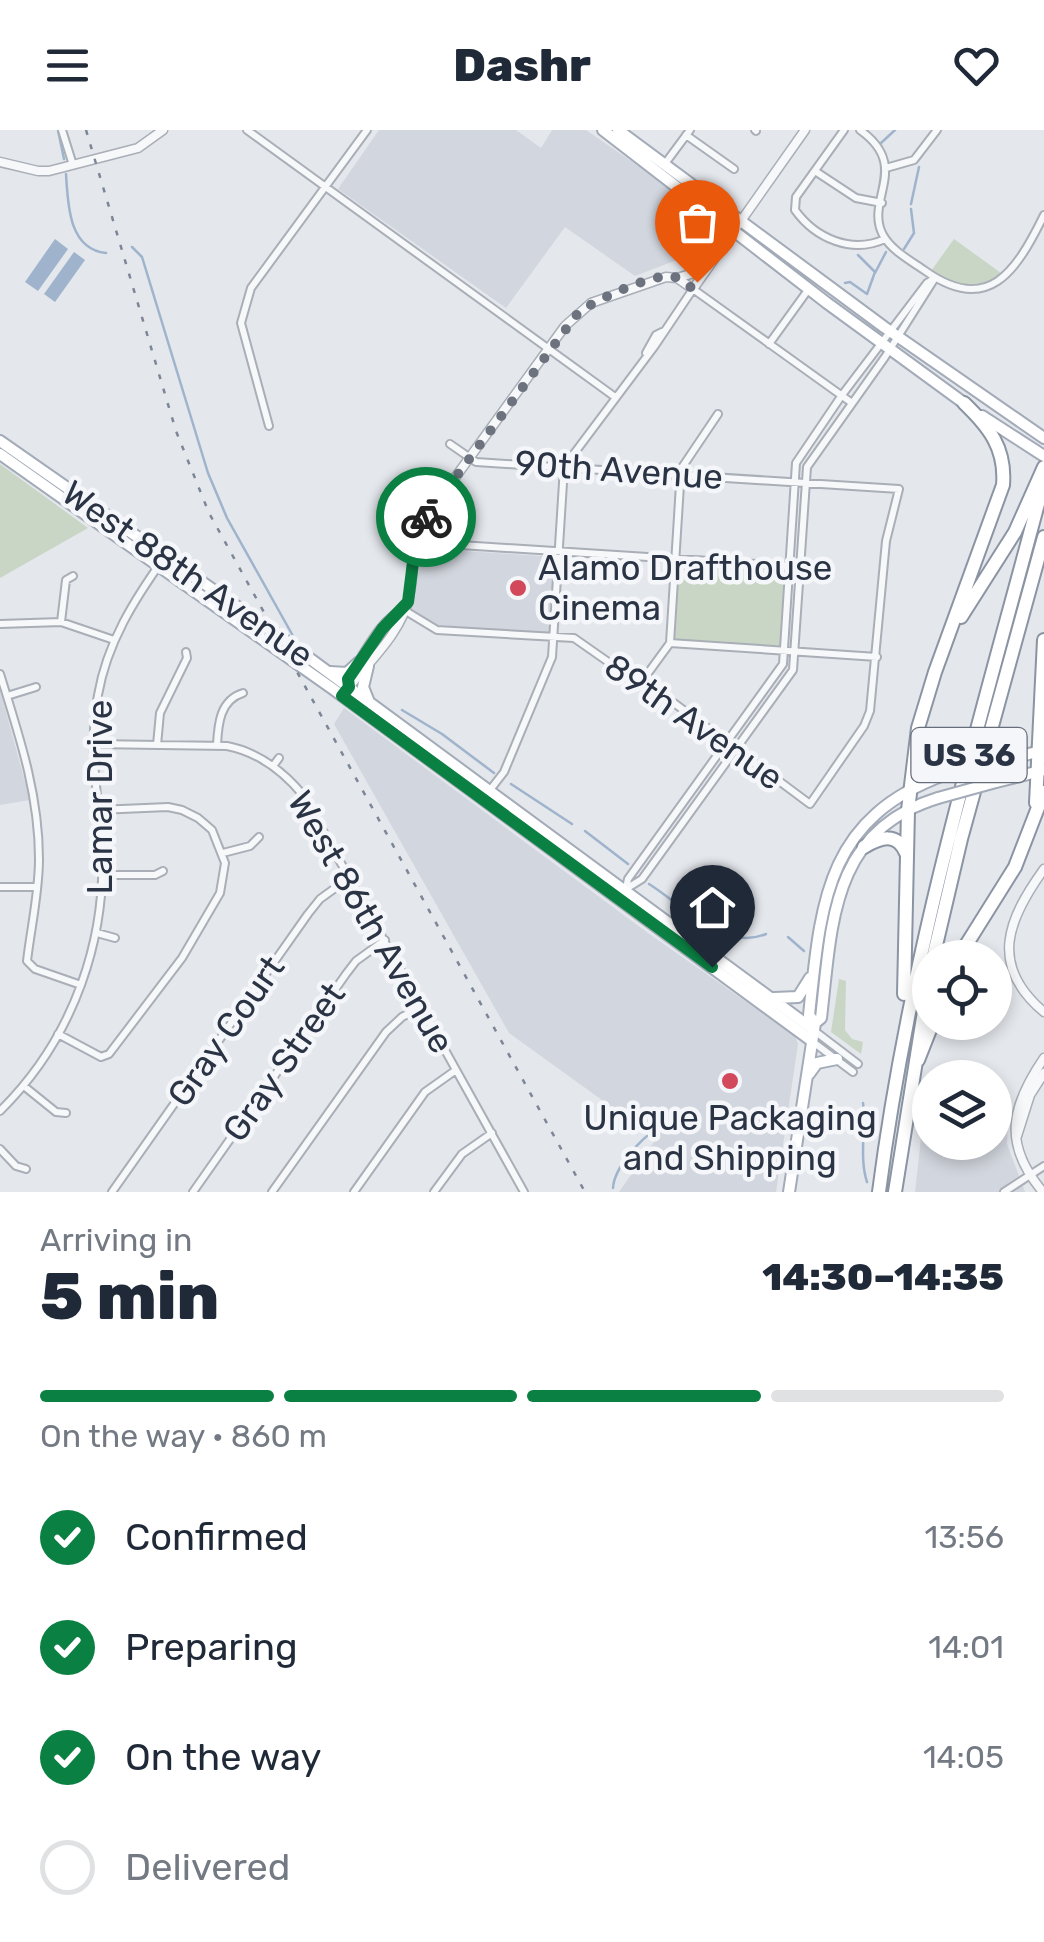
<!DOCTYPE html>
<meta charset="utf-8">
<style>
body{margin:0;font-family:Rubik,sans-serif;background:#f6f6f7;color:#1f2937;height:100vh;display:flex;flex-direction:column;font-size:38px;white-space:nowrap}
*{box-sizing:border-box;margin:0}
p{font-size:32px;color:#747a83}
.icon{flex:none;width:55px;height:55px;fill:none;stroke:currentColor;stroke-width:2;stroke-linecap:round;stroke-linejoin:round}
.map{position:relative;height:1062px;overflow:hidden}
.panel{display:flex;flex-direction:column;background:#fff;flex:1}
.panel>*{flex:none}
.fabs{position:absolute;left:912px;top:810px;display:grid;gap:20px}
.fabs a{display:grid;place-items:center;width:100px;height:100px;border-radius:50%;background:#fff;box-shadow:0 5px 15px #0003;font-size:50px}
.pin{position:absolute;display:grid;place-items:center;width:85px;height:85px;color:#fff;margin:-102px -42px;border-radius:50% 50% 50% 0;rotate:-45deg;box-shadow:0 0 10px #0007}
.pin .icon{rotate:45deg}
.courier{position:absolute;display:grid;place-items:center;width:100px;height:100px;margin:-50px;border:8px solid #0b8043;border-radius:50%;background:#fff;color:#222;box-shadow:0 2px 12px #0007}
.summary em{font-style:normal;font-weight:800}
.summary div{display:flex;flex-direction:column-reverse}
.summary{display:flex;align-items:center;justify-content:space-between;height:170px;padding:0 40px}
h1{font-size:65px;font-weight:800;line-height:75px}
.bar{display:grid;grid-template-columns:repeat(4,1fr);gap:15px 10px;align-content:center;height:120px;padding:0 40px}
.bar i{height:12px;border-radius:8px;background:#e0e1e3}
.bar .selected{background:#0b8043}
.bar p{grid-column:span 4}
ol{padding:0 40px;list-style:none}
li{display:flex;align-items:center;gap:30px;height:110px}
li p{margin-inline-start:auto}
li .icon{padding:10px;border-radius:50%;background:#0b8043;color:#fff;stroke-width:4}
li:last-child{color:#747a83}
li i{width:55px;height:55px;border:5px solid #e0e1e3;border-radius:50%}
header{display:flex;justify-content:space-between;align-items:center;height:130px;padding:0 40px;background:#fff;font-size:45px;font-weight:800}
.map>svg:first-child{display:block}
.built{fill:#d2d6de}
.green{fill:#c9d6c5}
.water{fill:#9fb4cc}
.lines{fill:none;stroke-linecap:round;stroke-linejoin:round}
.stream{stroke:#9fb4cc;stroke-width:2.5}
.minor-casing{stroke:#a9aeb7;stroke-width:10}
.tertiary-casing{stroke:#a9aeb7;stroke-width:11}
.primary-casing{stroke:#a3abb8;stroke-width:14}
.motorway-casing{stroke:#8b94a3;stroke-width:16}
.minor{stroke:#f7f8fa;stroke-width:6}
.tertiary{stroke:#f7f8fa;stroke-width:8}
.primary{stroke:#fff;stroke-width:10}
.motorway{stroke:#fff;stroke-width:12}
.rail{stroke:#7d8696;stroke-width:2.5;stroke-dasharray:5 10;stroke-linecap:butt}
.primary-bridge-casing{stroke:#a3abb8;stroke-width:14;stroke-linecap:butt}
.primary-bridge{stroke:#fff;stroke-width:10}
.done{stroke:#6c737f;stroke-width:10;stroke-dasharray:0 18}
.route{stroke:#0b8043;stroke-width:12}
.poi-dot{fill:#d1495b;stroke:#f4f6f9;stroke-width:4}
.labels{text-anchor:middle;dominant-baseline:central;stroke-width:9;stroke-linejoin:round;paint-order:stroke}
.shield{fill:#f4f6f9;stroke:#676e7b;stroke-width:2.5}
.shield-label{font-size:32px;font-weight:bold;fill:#2b3445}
.street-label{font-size:35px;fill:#2b3445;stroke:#f4f6f9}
.poi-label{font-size:35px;fill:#2b3445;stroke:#f4f6f9;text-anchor:start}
</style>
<header><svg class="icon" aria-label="menu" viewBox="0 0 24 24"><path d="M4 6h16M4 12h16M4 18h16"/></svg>Dashr<svg class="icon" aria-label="heart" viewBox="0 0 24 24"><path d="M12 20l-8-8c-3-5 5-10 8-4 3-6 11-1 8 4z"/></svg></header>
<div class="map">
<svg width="1044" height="1062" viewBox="0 0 1044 1062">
<rect width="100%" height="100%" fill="#e4e7ec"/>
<!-- built -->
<path class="built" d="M379 0H516L541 18 552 0H586L666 55 715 94 712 105 695 123 635 146 565 97 506 178 338 59Z
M420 418 555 427 551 501 540 503 436 495 420 488 410 481Z
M0 560 30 670 0 675Z
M344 578 648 803 795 906 798 914 776 1062H619L656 1009 509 903 334 594Z
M995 986 1008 988 1007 1014 1025 1062H915L922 1000 930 994V1012H995Z"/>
<!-- green -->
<path class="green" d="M954 109 1001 143C974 163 956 157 931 141Z
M0 334 88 398 0 448Z
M679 434 786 442 781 516 673 509Z
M839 849 846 851 845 900 852 909 863 912 861 924 831 902Z"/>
<!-- water -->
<path class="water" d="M55 109 68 119 38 161 25 152Z
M74 122 85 130 55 172 44 164Z"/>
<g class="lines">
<!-- stream -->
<path class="stream" d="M58 0 64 29
M881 13 895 0
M66 44C68 73 68 119 106 123
M911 74 919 37
M132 117 142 127 208 343 227 388 293 506
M904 119 914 103 911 79
M875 143 886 122
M845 153 850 152 867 164 875 142 858 125
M402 580 442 604 494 643
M511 654 572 694
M585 701 628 734
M649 754C683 775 723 822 766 804
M788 807 804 821
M863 973C866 999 859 1028 867 1052
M613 1058C614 1038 640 1009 658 998"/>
<!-- minor casing -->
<g class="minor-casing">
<path id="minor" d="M62 0 73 35
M247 0 615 267
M755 0 756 1
M844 0 796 67 795 80C816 109 852 124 885 109
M860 0C912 37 864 70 883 105 891 120 911 131 924 140 988 186 1016 142 1044 85
M686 5 734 39
M664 35 690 0
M886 38 914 30 937 0
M815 41 856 68 882 73
M769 214 808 160
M646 223 656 205 662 202
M269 296 241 193 251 158 367 0
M415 412 801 437
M404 480 437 500 574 508 614 536 643 550 810 674 864 596 870 581 886 411 899 359 476 332 450 314
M61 492 66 450 73 446
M0 494 61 492 114 510
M670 513 877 527
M0 544C19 605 39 664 39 729 39 763 31 797 27 831L35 839 81 855
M643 550 670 513 681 339 718 284
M7 566 36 557
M93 614 227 616C258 622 283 641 303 665L524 1062
M157 615 160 583 187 528 186 522
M217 615C218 594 220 570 243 563
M273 636 279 628
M490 660 504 642 552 527 564 337 654 217 693 159 852 273
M223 723 250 716 259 707
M103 745H155L163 741
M0 757H37
M626 758 628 749 783 534 796 333 842 265 927 153 935 148
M626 759 642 749 793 540 807 337 885 227 935 148
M97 803 115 808
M816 902 858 934
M58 904 101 927 109 924 182 828 220 763 225 733 212 700 198 688 182 680 168 677 98 680
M813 912 853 942
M25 957 56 982 66 983
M0 981C74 908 110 806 101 702 96 656 89 611 98 565 107 513 134 470 164 428
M0 1019 16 1036 26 1039
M112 1062 308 784 320 769 349 748
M193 1062 346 844 356 831 385 810
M272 1062 386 902 402 887 421 877
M354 1062 425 962 456 940
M434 1062 462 1024 492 1003
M1004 1062 1044 1036"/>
</g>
<!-- tertiary casing -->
<g class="tertiary-casing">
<path id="tertiary" d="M0 32 38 41H49L138 18 163 0
M677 148 694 143 708 132
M349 557 348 549C362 529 380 488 404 480
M342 566C365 535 401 505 409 467 415 443 410 419 420 396L565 196 591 173 666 147 677 148 693 159 805 0
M1044 739C1008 789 988 835 1044 882
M1017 1006 1030 965 1044 943
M1043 1062C1002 1014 1011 976 1044 928"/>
</g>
<!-- primary casing -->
<g class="primary-casing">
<path id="primary" d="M603 0 827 173 968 276
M618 0 884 197 1044 308
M982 286 1044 326
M0 311 275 503 814 900
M0 324 333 559 812 911
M368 536 363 557 369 572
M330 542 347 543 359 532
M1002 631 1044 620
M996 652 1044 640
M774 868 798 867 810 848
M815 893 821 888C832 795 830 701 938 668
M809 944 817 933 837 929
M789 1062 814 900 815 893 809 885C821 773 825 689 944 645"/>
</g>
<!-- motorway casing -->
<g class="motorway-casing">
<path id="motorway" d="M961 487 1015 402 1044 337
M1036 673 1044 510
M864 717C881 707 897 702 906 723
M933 828 961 709 1044 407
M958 828 1015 737 1044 662
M904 864 908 680 918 598 935 542 1003 355C1006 318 989 297 964 273
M918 930 933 892
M879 1062C911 815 981 590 1044 351
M895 1062 930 844"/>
</g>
<!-- minor -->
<use href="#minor" class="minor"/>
<!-- tertiary -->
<use href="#tertiary" class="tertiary"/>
<!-- primary -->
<use href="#primary" class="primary"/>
<!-- motorway -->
<use href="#motorway" class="motorway"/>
<!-- rail -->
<path class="rail" d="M86 0 176 301 209 383 585 1062"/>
<!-- primary-bridge casing -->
<g class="primary-bridge-casing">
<path id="primary-bridge" d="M944 645 1002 631
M938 668 996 652"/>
</g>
<!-- primary-bridge -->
<use href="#primary-bridge" class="primary-bridge"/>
</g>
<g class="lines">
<!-- done -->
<path class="done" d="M426 387 578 183C595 170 650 145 671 146 679 147 686 154 693 159L697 152"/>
<!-- route -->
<path class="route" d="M426 387 416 408 408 472 382 499 348 549 349 557 342 566 712 837"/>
</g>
<!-- markers -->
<g class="poi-dot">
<circle cx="518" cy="458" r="10"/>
<circle cx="730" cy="951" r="10"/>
</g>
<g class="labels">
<!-- shield labels -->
<rect class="shield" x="911.5" y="598" width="115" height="54" rx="8"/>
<g class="shield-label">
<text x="969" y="625">US 36</text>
</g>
<!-- street labels -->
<g class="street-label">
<text transform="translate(619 340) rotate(4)">90th Avenue</text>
<text transform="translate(188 444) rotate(35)">West 88th Avenue</text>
<text transform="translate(694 592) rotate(35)">89th Avenue</text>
<text transform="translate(100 667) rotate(-90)">Lamar Drive</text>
<text transform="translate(371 792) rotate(60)">West 86th Avenue</text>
<text transform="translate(226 901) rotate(-55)">Gray Court</text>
<text transform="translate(284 932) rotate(-55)">Gray Street</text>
</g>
<!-- poi labels -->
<g class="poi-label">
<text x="538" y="438">Alamo Drafthouse<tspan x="538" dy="40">Cinema</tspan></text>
<text x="730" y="988" text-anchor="middle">Unique Packaging<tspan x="730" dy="40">and Shipping</tspan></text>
</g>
</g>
</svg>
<div class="fabs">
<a><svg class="icon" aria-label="locate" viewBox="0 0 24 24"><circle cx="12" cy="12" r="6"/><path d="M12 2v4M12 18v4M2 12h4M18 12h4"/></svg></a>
<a><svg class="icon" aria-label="layers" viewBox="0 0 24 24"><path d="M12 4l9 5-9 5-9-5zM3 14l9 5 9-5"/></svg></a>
</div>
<div class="pin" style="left:697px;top:152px;background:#ea580c"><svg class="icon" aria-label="bag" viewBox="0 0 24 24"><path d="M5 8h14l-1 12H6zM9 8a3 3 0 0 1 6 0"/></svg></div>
<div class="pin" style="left:712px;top:837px;background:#1f2937"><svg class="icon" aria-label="home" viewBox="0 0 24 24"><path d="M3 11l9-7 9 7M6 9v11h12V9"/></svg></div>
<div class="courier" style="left:426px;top:387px"><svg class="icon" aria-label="bike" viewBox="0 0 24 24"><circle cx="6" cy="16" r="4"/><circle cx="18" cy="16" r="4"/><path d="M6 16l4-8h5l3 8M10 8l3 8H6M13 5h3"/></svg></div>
</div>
<section class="panel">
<div class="summary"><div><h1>5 min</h1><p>Arriving in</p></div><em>14:30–14:35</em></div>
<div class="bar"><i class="selected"></i><i class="selected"></i><i class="selected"></i><i></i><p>On the way · 860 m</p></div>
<ol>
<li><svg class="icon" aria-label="check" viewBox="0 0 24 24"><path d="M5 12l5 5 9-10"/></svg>Confirmed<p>13:56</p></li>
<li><svg class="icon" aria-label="check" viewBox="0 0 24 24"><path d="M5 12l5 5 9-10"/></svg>Preparing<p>14:01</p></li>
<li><svg class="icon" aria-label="check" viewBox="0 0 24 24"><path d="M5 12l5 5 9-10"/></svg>On the way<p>14:05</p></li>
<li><i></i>Delivered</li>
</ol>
</section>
